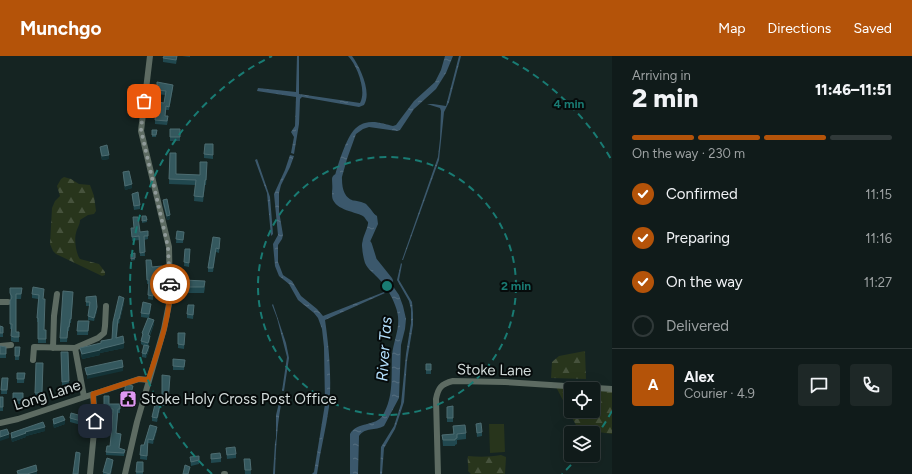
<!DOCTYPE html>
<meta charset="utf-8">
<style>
body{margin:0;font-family:Figtree,sans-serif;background:#1e2827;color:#f1f3f6;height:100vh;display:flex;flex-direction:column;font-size:15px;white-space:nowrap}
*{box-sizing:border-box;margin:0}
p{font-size:13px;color:#9ca1a2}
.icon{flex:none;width:22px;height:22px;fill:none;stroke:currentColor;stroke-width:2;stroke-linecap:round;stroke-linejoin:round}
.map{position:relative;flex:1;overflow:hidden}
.sheet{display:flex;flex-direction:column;background:#101b1a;width:300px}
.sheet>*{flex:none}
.buttons{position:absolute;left:564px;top:326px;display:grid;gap:8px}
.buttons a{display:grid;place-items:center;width:36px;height:36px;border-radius:4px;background:#101b1a;box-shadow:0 4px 16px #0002,0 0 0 1px #303939;font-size:20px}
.pin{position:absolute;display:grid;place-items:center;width:34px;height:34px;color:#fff;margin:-17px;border-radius:8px;box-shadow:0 2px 6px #0006}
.courier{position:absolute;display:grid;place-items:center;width:40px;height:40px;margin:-20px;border:3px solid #b45309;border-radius:50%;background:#fff;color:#222;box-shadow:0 1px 5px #0007}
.headline em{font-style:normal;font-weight:800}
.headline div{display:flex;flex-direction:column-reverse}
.headline{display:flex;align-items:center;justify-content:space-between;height:68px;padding:0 20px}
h1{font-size:26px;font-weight:800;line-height:30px}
.bar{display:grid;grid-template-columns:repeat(4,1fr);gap:6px 4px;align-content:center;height:48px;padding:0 20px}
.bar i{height:5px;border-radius:3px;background:#303939}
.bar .on{background:#b45309}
.bar p{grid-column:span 4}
.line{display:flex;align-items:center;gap:10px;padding:0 20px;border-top:1px solid #303939}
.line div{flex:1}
.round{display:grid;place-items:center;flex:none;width:42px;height:42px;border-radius:4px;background:#1e2827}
ol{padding:0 20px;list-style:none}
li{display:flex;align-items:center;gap:12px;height:44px}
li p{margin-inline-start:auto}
li .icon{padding:4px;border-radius:50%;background:#b45309;color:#fff;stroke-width:4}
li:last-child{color:#9ca1a2}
li i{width:22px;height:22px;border:2px solid #303939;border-radius:50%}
header{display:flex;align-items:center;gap:24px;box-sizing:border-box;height:56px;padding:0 20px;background:#b45309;color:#fff}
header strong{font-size:19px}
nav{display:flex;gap:22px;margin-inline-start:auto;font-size:14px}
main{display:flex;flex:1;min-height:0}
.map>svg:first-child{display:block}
.forest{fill:url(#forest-firs);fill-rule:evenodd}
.park{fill:#28351c}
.water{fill:url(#water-ripples)}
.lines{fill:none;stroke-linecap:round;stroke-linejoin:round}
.river{stroke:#3b586c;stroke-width:10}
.minor{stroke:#5d6b62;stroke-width:6}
.wall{fill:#21484f}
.shaded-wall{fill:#143337}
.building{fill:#34585e;stroke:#4d6c71}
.done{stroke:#8f9a99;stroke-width:4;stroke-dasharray:0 7.2}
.route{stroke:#b45309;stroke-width:5}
.ring{fill:none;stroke:#197b73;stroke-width:2;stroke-dasharray:7 5}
.labels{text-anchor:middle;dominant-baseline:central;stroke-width:4;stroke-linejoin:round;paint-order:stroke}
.street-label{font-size:15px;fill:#d1dad9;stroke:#060b0b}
.poi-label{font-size:15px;fill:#d1dad9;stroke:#060b0b;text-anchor:start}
.water-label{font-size:16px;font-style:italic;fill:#b3dffd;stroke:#060b0b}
.centre{fill:#197b73;stroke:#060b0b;stroke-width:2}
.ring-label{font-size:12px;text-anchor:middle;font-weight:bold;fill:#197b73;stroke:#060b0b;stroke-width:4;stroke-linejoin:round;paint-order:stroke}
</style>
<header>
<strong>Munchgo</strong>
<nav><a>Map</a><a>Directions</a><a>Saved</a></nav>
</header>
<main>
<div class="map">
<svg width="612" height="418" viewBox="0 0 612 418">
<defs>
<pattern id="forest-firs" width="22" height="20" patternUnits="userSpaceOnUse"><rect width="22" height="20" fill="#28351c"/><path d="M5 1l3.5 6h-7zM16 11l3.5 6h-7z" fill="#46523c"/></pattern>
<pattern id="water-ripples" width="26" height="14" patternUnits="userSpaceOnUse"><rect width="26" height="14" fill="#3b586c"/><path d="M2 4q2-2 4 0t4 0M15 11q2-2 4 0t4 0" fill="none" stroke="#566f80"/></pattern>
</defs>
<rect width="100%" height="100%" fill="#152422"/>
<!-- forest -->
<path class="forest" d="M64 121 71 123 79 128 90 129 94 140 96 155 94 158 88 159 80 164C80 169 77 172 76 177 74 184 76 198 80 203L99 208 105 216V219L102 220 56 198 53 195 50 188 52 152 55 145 60 140 57 130 61 123Z
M585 295 586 323 551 322 552 306 559 300Z
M555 329 612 334V378L578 373ZM571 333H593V355H571Z
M501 399 506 401 505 418H471L468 415C469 410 467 406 468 400 479 401 490 401 501 399Z"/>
<!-- park -->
<path class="park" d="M489 368H504L505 396 490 397Z"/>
<!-- water -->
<path class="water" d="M297 0H299V38L360 47C367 35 357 9 348 0H352C360 11 372 36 364 49L359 51 302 41 300 43 299 68 294 98 291 97 294 81 291 76 295 70 296 41 257 35 258 32 296 36Z
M445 0H453L446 17 436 33 414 53 400 74 397 75 369 71 363 73 356 78 347 103 338 135 339 142 341 144 368 154 377 160 378 168 369 188 370 199 374 208 383 216 399 239 403 250 406 263 405 273 401 289 399 342 384 370C375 375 365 371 359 380L358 418H350V378C357 365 376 371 383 359 394 340 391 320 392 299 394 281 403 268 395 249 392 240 386 231 379 223 375 218 368 214 365 207 363 200 361 191 363 183 365 176 369 170 368 163 358 155 339 156 333 144 328 134 344 88 351 78 354 73 360 68 365 67 374 64 385 68 393 70L396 69 414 45 435 26 441 14Z
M459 0H461L449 46 444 56 439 104 403 204H402L438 101 440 83 441 55 440 52 427 48H433L446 50Z
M290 99 294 100 290 111 281 129 279 137V155L283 179 282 183 278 189V206L283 219 292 225 301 240 317 253 323 260 384 236 385 237 325 264C329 291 332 323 329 351 326 373 320 395 317 418H312L314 416 325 348 324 291 322 273 318 262 314 257 298 244 289 228 279 220 275 210 273 188 278 179 274 138 285 114Z
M257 103 270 141 273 178 271 180 267 137 255 104Z
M401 207 402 208 399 224 412 246 413 257V269L407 305 404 346 395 373 384 392 382 418H380L381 391 394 370 401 348 406 298 411 267V253L409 245 397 224Z
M273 248 286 287 289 302 284 335H282L287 301 277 262 272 249Z
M281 339H283C277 365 276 391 275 418H273L275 387 276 382V359Z"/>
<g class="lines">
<!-- river -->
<path class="river" d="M337 123C337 133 339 145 351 149 355 150 359 150 363 152 366 155 369 159 371 162
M367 189 372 205 388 225"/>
<!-- minor -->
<path class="minor" d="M0 246H8
M0 290 11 289
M53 292 54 260 57 238
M75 292 84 341
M33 304 34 291 75 292 98 282 104 277 105 270 106 250
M0 367 18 363 139 323 149 324
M90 418 95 365 93 338
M125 418 137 366 164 273 170 243 169 191 141 75 150 0
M224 418H225
M438 418 436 343C438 332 441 328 453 325L505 326 612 333"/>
</g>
<!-- wall -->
<path class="wall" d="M182 0H190V1Z
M163 2 177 3 176 8 163 6Z
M173 32 169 54H166L165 60 168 64 167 69 155 68V64L164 47 165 39 157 38V34Z
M170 73H180V85H170Z
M152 74H157L156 81H152Z
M213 88V103L204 102V98Z
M100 91 109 103 102 104 100 95Z
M170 97 176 118 200 119 207 111 206 129H205L203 146 194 145 195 129 169 128Z
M123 116 132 132 125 134 123 120Z
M132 138 140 149V153L134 154 132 141Z
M163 144 170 163 167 164 163 148Z
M142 160 147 164V166L142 167Z
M133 161 140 176 148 180V183L144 184 145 200H140L139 184 132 185 131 172H134Z
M177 175 184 176 183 187H176Z
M213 181 220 186 219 197 216 196 213 216H208V212Z
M185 193H190L189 211 184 210Z
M135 197V204L131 205V198Z
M146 204 152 211 162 210 163 219H155L156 227 154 228 153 244 148 243 149 228H147Z
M183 224 205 231 204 237H182Z
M10 232H22L21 243H16V276H19V286H14L11 285V273H10V245L11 244 10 242Z
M44 237 43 243 44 274H46V287H38V266H37V262L38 243 32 242V238Z
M73 240 71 267H70L69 275H68L67 286H60V282Z
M96 240 97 255 94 265 88 264V260L90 250H86V241Z
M124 247 119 268 118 267 117 282 124 292 100 297V299L82 303 80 292 101 287V285L112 283 113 266Z
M151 252 149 262 154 268 150 280V284L148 290 149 294 146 302 142 301V297L144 290 141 288V285L142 280V277L148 262 141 261V257Z
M194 253 193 263 187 262V258Z
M78 265H89L88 279H77Z
M0 270 3 271V281H0Z
M185 281 184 293 178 292V288Z
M0 290 6 291V302H0Z
M15 291H20L19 304H15Z
M61 296H68L69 329H62Z
M173 303 185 304 184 314H173Z
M36 307H43L42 341 35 340Z
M426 308H431V318H426Z
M17 317H25L24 327H17Z
M162 319 170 324 168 350H162Z
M2 322H8L7 338H1Z
M133 333 130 345 125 344V342L124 341V337Z
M13 337H23V348H13Z
M104 340 109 348H120V357H118L116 377 121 382 119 392 125 394 124 400 106 399V396L110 390 112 371 113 357H104Z
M0 341H3V355H0Z
M453 350V366H447V351Z
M160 353 157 366 152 365V361Z
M70 362 82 364 81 369 70 366Z
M53 363 65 368 54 372 53 367Z
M476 368 482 376V380L477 381Z
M150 369 157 374 153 388 148 387 147 404 140 403 141 389H144Z
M453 370 466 377V383L457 384V388L455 389V390H443L442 379 453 378Z
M45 375 26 380V381L12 386 11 381V377Z
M226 392 236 398V402L227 403Z
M211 398 221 402V406L211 407Z
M190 401 199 404V408L191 410Z
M244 403H250L251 418H245Z
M137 406H143V418H136Z
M113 407 111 418H103V416Z"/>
<!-- shaded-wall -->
<path class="shaded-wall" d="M173 29V32L169 54V51Z
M109 99V103L102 104V100Z
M205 124V129L203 146V141Z
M132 128V132L125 134V130Z
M170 159V163L167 164V160Z
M216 192V196L213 216V212Z
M124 242V247L119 268V263Z
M97 251V255L94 265V262Z
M154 264V268L148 283V279Z
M150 280V284L148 291V287Z
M124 287V292L100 297V299L82 303V298L100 293Z
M149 290V294L146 302V298Z
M123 311V315L87 323V319Z
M133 330V333L130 345V341Z
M160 349V353L157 366V362Z
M65 364V368L54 372V368Z
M45 371V375L26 380V381L12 386V382L25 376Z
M157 371V374L153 388V384Z
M9 378V382L0 385V381Z
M113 404V407L111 418H110Z
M37 415V418H27Z"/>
<!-- building -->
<path class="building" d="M164 0H177L176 4 163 2Z
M157 26 173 29 169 51 166 50 165 60H168L167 65 155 64 157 46 164 47 166 35 157 34Z
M170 73H180V81H170Z
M152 74H157L156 79H152Z
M205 88H213V99L204 98Z
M107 89 109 99 102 100 100 91Z
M170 97H176V118L200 119V106H207L206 124H205L203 141 194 140 196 124 169 123Z
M129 115 132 128 125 130 123 116Z
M138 136 140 149 134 150 132 138Z
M167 143 170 159 167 160 163 144Z
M142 160H146L147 164 142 165Z
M133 161H138L140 176 148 175V180H144L145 196 140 197 139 180 132 181 131 172H134Z
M177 175 184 176 183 184 176 183Z
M213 181 220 182 219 193 216 192 213 212H208Z
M185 193H190L189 207 184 206Z
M135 197V202L131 203V198Z
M146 204H151L152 211 162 210 163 215H155L156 224H154L153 240 148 239 149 224H147Z
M183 224 205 225 204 231H182Z
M33 231 44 233 43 243H45L44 274H46V283H38V262H37L39 239 32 238Z
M10 232H22L21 238H16V276H19V281H14L11 280 12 268H10V245L12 241 10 237Z
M63 235 73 236 71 263H70L69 271H68L67 282H60Z
M96 240 97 251 94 262 88 260 90 246H86V241Z
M119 240 124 242 119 263H118L116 282 123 280 124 287 100 293V294L82 298 80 292 101 287V285L112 283 113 266Z
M143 246 151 248 149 258 141 257Z
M188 249H194L193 259 187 258Z
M148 262 154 264 148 279 150 280 148 287 141 285 143 278 142 277Z
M78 265H89L88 275H77Z
M0 270 3 271V277H0Z
M178 277H185L184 289 178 288Z
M144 289 149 290 146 298 142 297Z
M0 290 6 291V298H0Z
M15 291H20L19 300H15Z
M61 296H68L69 325 62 326Z
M173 303 185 304 184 311 173 310Z
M122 304 123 311 87 319 85 312Z
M36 307H43L42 337H35Z
M426 308H431V314H426Z
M17 317H25L24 323H17Z
M162 319 170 320 168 346H162Z
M2 322H8L7 334H1Z
M126 328 133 330 130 341 125 340 126 338 124 337Z
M13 337H23V344H13Z
M104 340H109V348H120V353H118L116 377 121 378 119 392 125 394 124 397 106 396 107 390H110L112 371 113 353H104Z
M0 341H3V351H0Z
M155 348 160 349 157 362 152 361Z
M453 350V362H447V351Z
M71 357 82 360 81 365 70 362Z
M63 360 65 364 54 368 53 363Z
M43 366 45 371 25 376 26 377 12 382 11 377Z
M481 367 482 376 477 377 476 368Z
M150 369 157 371 153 384 148 383 147 400 140 399 141 389H144Z
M465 369 466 377 457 378V382L455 383V384H443L442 379 454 378 453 370Z
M7 373 9 378 0 381V375Z
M235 391 236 398 227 399 226 392Z
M76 396 80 397 78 418H73Z
M220 397 221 402 211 403V398Z
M199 400V404L191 406 190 401Z
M107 402 113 404 110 418 103 416Z
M244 403H250L251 414H245Z
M137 406H143V416H136Z
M36 409 37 415 27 418H18L17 415Z
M185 409 190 411 188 418H183Z"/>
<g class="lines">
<!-- done -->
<path class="done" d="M144 45 141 74 168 191 170 228"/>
<!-- route -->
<path class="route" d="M95 365 93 338 139 323 148 324C158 294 171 261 170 228"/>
</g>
<!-- distance rings -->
<g class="ring">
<circle cx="387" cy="230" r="129"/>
<path d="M612 355A257 257 0 0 1 594 383M579 400A257 257 0 0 1 562 418M212 418A257 257 0 0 1 272 0M502 0A257 257 0 0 1 612 105"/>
</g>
<!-- icons -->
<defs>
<g id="civic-square" transform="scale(0.9)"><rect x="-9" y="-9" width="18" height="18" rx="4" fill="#de98f2" stroke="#060b0b"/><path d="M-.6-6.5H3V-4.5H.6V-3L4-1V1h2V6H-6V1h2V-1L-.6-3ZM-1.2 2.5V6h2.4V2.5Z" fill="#111"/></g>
</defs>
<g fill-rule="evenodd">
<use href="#civic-square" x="128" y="343"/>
</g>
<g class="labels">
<!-- street labels -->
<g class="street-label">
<text transform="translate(494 314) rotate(1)">Stoke Lane</text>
<text transform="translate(47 339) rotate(-18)">Long Lane</text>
</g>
<!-- poi labels -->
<g class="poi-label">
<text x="141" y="343">Stoke Holy Cross Post Office</text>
</g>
<!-- water labels -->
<g class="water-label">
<text transform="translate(384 293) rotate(-86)">River Tas</text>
</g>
</g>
<circle cx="387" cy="230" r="6" class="centre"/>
<g class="ring-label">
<text x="569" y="52">4 min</text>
<text x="516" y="234">2 min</text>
</g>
</svg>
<div class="buttons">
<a><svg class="icon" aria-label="locate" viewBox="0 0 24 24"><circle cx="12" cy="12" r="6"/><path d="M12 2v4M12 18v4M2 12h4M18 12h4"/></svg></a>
<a><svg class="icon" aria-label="layers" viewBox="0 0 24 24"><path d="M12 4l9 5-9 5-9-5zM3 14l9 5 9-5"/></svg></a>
</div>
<div class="pin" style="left:144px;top:45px;background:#ea580c"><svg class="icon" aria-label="bag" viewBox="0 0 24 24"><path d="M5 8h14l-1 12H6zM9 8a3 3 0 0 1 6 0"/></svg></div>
<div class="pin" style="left:95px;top:365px;background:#1f2937"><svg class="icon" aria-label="home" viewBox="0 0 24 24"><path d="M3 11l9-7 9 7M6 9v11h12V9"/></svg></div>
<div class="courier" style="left:170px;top:228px"><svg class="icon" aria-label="car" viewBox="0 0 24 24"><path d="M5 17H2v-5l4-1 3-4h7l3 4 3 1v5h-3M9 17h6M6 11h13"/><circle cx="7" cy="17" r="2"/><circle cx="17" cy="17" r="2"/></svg></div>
</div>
<section class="sheet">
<div class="headline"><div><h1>2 min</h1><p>Arriving in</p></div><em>11:46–11:51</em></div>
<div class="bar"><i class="on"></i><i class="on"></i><i class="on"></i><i></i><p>On the way · 230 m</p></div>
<ol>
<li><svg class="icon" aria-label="check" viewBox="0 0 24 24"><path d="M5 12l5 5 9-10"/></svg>Confirmed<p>11:15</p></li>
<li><svg class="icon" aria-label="check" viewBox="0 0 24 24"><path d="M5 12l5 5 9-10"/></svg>Preparing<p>11:16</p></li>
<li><svg class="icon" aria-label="check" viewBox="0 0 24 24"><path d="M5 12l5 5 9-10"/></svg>On the way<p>11:27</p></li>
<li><i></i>Delivered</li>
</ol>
<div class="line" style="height:72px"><b class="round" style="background:#b45309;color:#fff">A</b><div><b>Alex</b><p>Courier · 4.9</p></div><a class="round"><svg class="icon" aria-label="chat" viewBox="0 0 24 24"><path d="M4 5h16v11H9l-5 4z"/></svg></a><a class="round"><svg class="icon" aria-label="phone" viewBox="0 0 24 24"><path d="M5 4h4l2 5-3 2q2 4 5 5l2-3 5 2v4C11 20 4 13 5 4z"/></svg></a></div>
</section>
</main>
